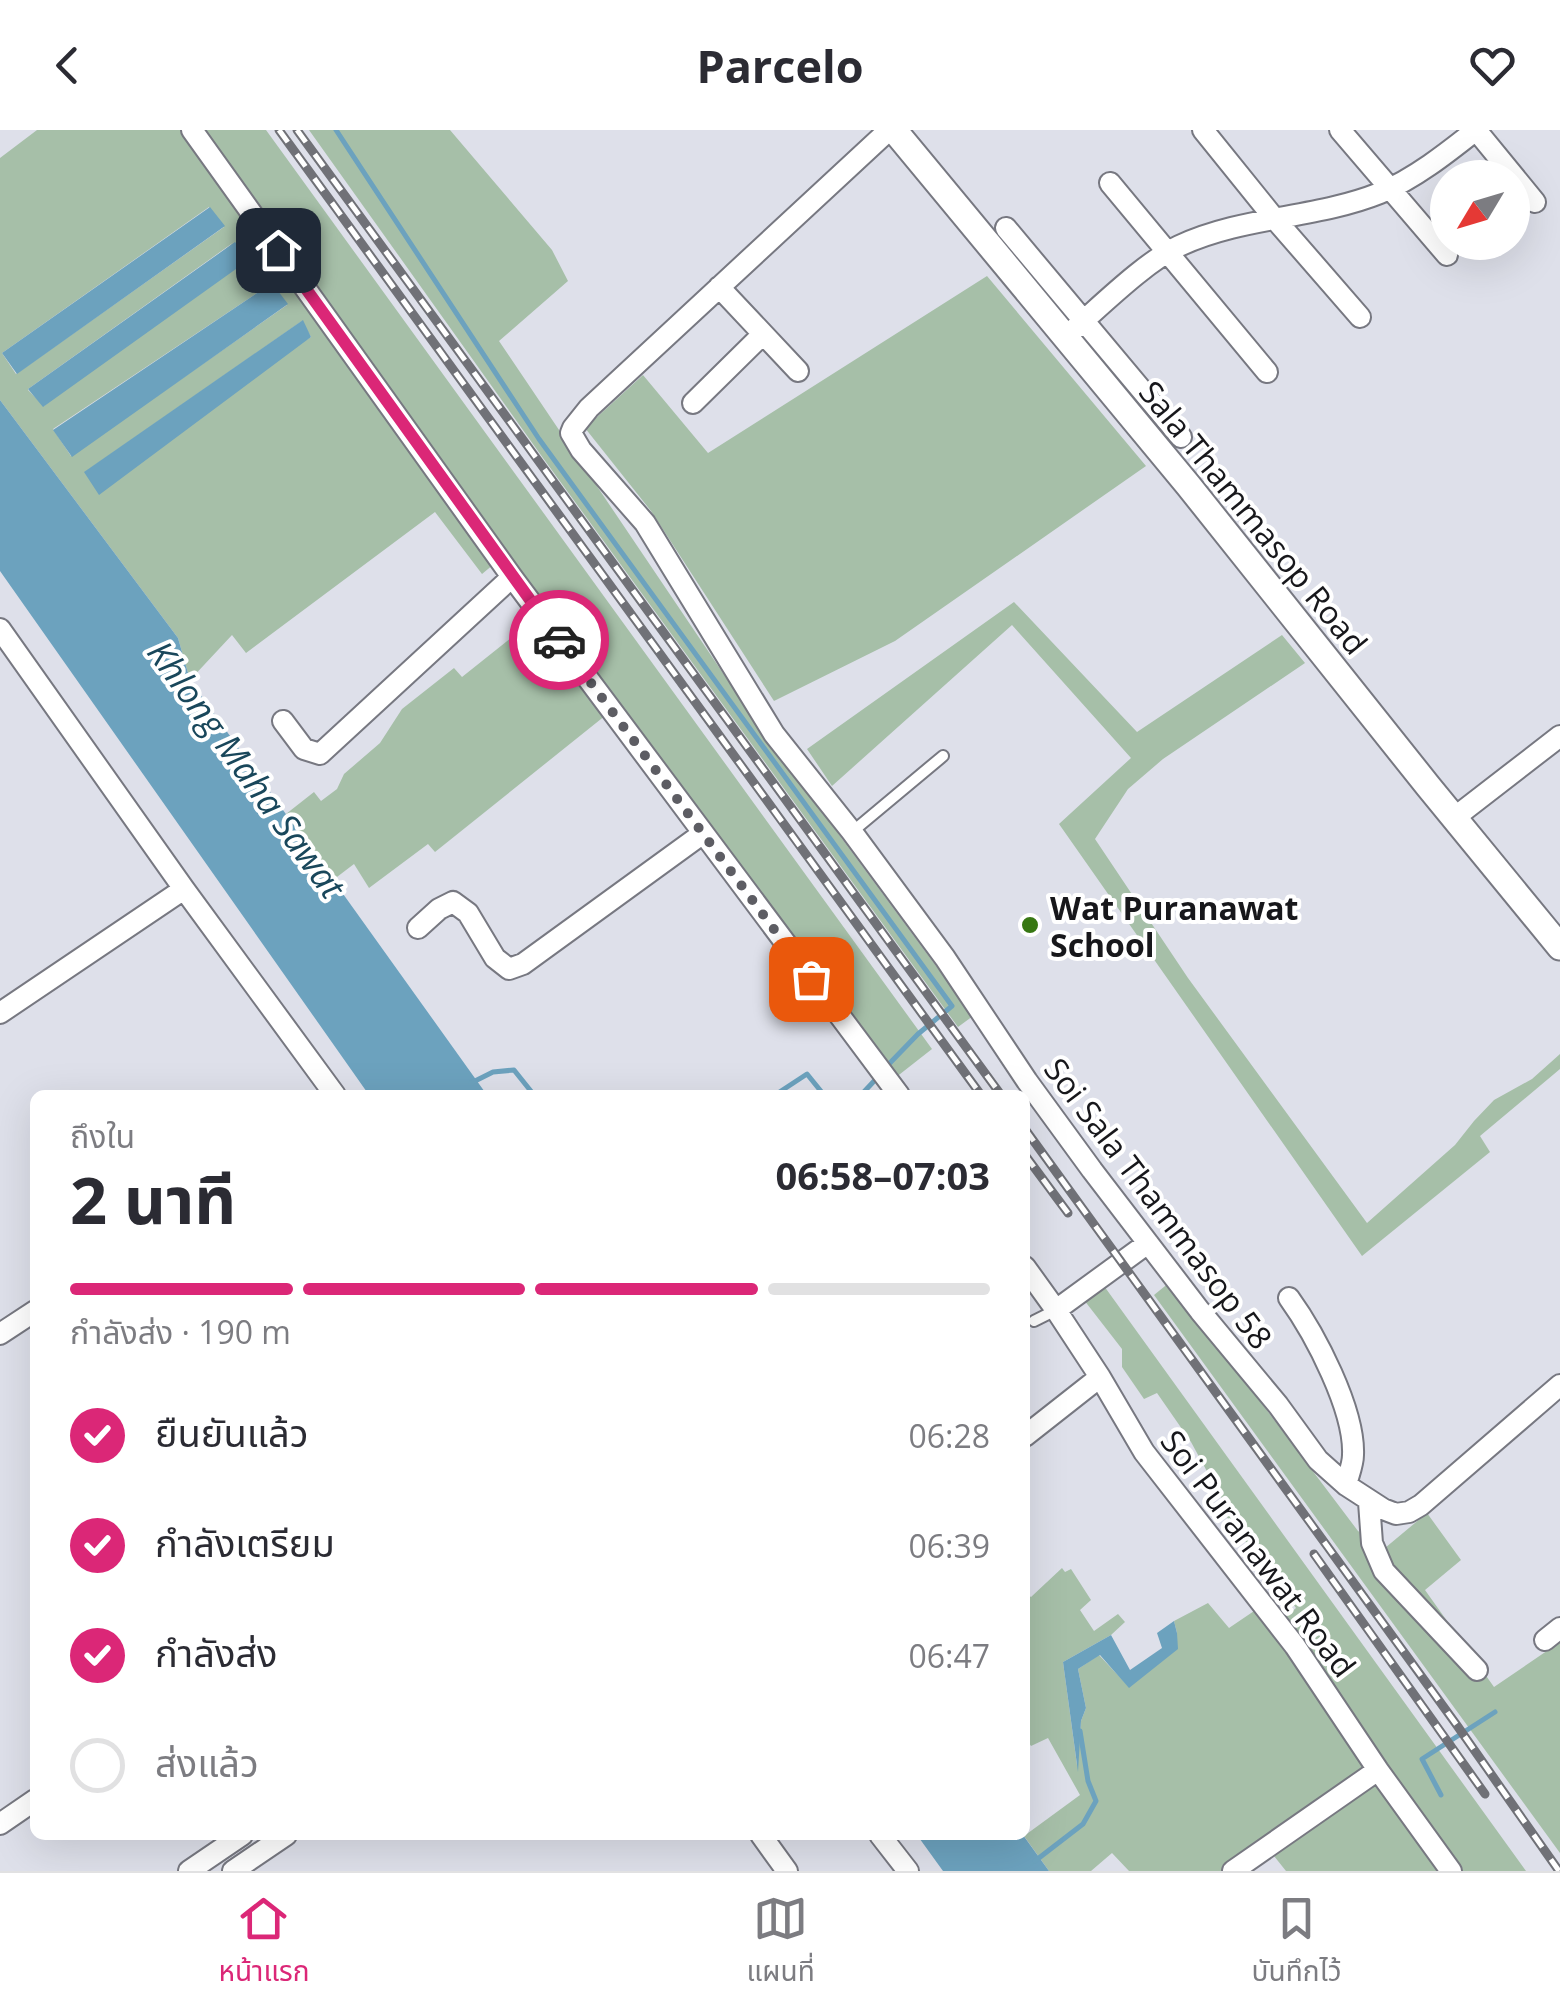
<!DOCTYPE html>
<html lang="th">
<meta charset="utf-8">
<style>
body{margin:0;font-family:"Open Sans","Noto Sans Thai",sans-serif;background:#f2f2f3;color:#2b2b33;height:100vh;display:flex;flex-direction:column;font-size:38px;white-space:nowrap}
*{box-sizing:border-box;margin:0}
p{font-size:32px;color:#7c7c81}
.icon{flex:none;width:55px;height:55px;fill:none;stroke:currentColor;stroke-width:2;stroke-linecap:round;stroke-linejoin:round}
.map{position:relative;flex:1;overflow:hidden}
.side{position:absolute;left:30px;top:960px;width:1000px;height:750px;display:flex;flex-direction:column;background:#fff;border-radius:15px;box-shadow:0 10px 40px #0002}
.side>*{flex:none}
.needle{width:65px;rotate:232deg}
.controls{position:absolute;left:1430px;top:30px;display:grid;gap:20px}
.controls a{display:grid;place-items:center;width:100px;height:100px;border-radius:50%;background:#fff;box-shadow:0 10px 40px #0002;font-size:50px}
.pin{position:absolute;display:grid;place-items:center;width:85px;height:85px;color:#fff;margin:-42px;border-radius:20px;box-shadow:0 5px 15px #0006}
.courier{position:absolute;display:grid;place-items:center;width:100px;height:100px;margin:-50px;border:8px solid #db2777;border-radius:50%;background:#fff;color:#222;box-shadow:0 2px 12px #0007}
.overview em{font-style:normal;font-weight:700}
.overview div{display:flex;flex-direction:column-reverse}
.overview{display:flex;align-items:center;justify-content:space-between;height:170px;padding:0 40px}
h1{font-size:65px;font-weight:700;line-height:75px}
.bar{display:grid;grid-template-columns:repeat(4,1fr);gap:15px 10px;align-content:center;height:120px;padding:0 40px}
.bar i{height:12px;border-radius:8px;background:#e1e1e2}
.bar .selected{background:#db2777}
.bar p{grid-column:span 4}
ol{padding:0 40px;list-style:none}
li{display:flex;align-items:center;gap:30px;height:110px}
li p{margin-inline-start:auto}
li .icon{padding:10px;border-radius:50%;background:#db2777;color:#fff;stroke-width:4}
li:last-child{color:#7c7c81}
li i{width:55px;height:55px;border:5px solid #e1e1e2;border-radius:50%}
header{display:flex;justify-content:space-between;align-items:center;height:130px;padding:0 40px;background:#fff;font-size:45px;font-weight:700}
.tabs{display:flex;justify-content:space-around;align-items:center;height:140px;border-top:2px solid #e1e1e2;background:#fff;font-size:28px;color:#7c7c81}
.tabs a{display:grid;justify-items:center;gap:5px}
.tabs .selected{color:#db2777}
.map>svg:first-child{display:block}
.green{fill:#a6bfa8;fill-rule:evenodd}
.water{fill:#6ca2be}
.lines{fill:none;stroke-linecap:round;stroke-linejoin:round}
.stream{stroke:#6ca2be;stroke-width:5}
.service-casing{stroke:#777881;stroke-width:14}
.minor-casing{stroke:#777881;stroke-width:24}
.tertiary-casing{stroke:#777881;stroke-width:29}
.service{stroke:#fff;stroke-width:10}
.minor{stroke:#fff;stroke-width:20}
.tertiary{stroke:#fff;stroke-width:25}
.rail-casing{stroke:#707177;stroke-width:9}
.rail{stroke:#fff;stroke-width:5;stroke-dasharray:15;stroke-linecap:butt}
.done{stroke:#5d5d63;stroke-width:10;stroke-dasharray:0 18}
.route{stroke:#db2777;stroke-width:12}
.poi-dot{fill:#377713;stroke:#fff;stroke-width:4}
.labels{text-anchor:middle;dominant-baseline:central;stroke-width:8;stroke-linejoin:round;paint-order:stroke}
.street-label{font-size:32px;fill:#17171b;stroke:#fff}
.poi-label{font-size:32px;font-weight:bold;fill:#17171b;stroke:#fff;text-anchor:start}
.water-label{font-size:35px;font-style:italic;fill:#19475b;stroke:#fff}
</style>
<header><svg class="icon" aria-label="back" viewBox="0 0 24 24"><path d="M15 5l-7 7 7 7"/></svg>Parcelo<svg class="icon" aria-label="heart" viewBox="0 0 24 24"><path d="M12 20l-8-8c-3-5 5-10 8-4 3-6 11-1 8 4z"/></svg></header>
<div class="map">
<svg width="1560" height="1741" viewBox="0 0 1560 1741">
<rect width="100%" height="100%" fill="#dee0ea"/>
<!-- green -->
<path class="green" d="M37 0H182L332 213 494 434 482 444 435 382 246 523 232 505 190 550 178 508 0 270V28ZM209 77 224 97 16 244 2 223ZM234 112 44 276 28 260V259ZM272 153 287 175 71 326 53 299ZM302 191 311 207 85 342Z
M201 0H266L932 919 895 948 393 269Z
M309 0H450L552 120 568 151 499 211 758 595 973 886 958 897 543 328Z
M987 146 1146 336 895 511 774 571 651 381 585 298 643 245 708 323Z
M1014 472 1137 602 1282 505 1305 533 1163 629 1128 659 1095 709 1188 848 1367 1093 1455 1015 1474 991 1494 970 1532 949 1560 924V939L1480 1006 1490 1022 1362 1126 1059 694 1131 628 1012 495 832 656 807 619Z
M535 489 606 585 435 722 428 714 369 758 354 734 333 750 286 684 314 662 321 671 337 659 344 644 380 613 402 579 454 538 462 547Z
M1099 1149 1526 1741H1461L1284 1488 1296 1478 1217 1374 1222 1369 1191 1312 1157 1263 1144 1269 1122 1237V1219L1084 1170Z
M1170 1152 1358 1401 1385 1418 1427 1383 1461 1430 1425 1460 1494 1557 1560 1512V1723L1154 1165Z
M1062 1438 1065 1442 1071 1439 1091 1470 1080 1480 1094 1501 1118 1484 1125 1492 1111 1505 1063 1532 1077 1635 1081 1591 1086 1578 1078 1539 1099 1525 1129 1557 1177 1503 1174 1491 1208 1473 1229 1498 1257 1479 1368 1633 1363 1643 1225 1741H1129L1112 1723 1091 1741H1049L1024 1706 1080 1665 1048 1608 1031 1616 1025 1607V1566L1028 1563 1025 1558V1463L1031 1467Z
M1376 1653 1441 1741H1286L1274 1726Z"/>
<!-- water -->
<path class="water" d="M210 77 225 96 17 244 2 223Z
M235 112 250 129 43 277 28 259Z
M272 153 288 174 72 327 53 300Z
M303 190 311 207 99 365 84 342Z
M0 270 178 508 190 550 487 965H369L0 441Z
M1174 1491 1177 1503 1178 1519 1129 1558 1100 1525 1078 1539 1086 1578 1081 1591 1078 1642 1063 1532 1111 1505 1130 1540 1162 1518 1157 1503Z
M917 1705H1023L1049 1741H943Z"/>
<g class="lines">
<!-- stream -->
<path class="stream" d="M336 0 539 309 952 876 918 904 887 936
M471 953 493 942 514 940 534 965
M775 965 807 944 824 965
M861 965 876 949
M1441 1665 1422 1629 1495 1582
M1035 1731 1083 1694 1096 1671 1088 1651 1080 1601"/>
<!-- service casing -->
<g class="service-casing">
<path id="service" d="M852 702 943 626
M1034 1191 1056 1180"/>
</g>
<!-- minor casing -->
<g class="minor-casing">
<path id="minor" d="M192 0 512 447 899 965
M889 0 589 278 573 298 571 303 581 320 645 393 774 604 852 702 945 828 1027 951 1092 1040 1200 1181 1278 1275 1318 1330 1346 1355 1383 1379 1396 1384 1409 1382 1421 1375 1560 1255
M1203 0 1274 88 1360 187
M1340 0 1447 125
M1110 53 1267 242
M1006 98 1181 307
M719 157 798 241
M1065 207C1097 180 1143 133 1179 116 1243 86 1315 89 1380 63 1414 49 1447 23 1476 0L1535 72
M693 273 763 204
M0 499 184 759 335 965
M283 591 304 619 320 624 512 447
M1454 688 1560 606
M418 798 439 779 453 772 468 783 495 828 509 839 523 834 702 704
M0 883 184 759
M1025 1137 1056 1180 1100 1247 1144 1322 1295 1516 1378 1640 1451 1741
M1289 1168C1315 1204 1355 1280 1353 1325 1353 1335 1348 1346 1346 1355
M1056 1180 1148 1113
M0 1204 35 1181
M1025 1306 1100 1247
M1369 1372 1372 1413 1384 1441 1477 1540
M1545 1510 1560 1498
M0 1694 35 1670
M761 1705 787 1741
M880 1705 908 1741
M189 1741 242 1705
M233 1741 286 1705
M1233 1741 1378 1640"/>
</g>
<!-- tertiary casing -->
<g class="tertiary-casing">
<path id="tertiary" d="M894 0 1188 355 1428 656 1560 817"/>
</g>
<!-- service -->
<use href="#service" class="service"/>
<!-- minor -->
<use href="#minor" class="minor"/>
<!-- tertiary -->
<use href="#tertiary" class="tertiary"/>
<!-- rail casing -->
<g class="rail-casing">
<path id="rail" d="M279 0 981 965
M297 0 1001 965
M1025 999 1456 1594 1559 1741
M1025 1025 1068 1083
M1314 1424 1485 1664"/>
</g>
<!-- rail -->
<use href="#rail" class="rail"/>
</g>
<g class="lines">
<!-- done -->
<path class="done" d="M559 510 811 849"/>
<!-- route -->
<path class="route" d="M278 120 559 510"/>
</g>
<!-- markers -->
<circle class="poi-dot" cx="1030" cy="795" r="10"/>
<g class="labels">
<!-- street labels -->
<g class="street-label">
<text transform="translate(1254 387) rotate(51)">Sala Thammasop Road</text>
<text transform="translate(1159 1073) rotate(53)">Soi Sala Thammasop 58</text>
<text transform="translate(1259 1423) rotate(53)">Soi Puranawat Road</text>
</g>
<!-- poi labels -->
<g class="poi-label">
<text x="1050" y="777">Wat Puranawat<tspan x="1050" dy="37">School</tspan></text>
</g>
<!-- water labels -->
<g class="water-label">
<text transform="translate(247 639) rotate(54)">Khlong Maha Sawat</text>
</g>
</g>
</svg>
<div class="controls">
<a><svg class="needle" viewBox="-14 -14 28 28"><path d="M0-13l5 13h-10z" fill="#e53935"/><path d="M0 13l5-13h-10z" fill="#7c7c81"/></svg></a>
</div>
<div class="pin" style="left:811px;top:849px;background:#ea580c"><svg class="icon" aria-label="bag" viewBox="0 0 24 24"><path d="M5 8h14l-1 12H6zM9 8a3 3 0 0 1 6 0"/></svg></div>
<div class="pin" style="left:278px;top:120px;background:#1f2937"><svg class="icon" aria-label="home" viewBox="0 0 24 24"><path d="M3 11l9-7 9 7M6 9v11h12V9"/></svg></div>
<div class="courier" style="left:559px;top:510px"><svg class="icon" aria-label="car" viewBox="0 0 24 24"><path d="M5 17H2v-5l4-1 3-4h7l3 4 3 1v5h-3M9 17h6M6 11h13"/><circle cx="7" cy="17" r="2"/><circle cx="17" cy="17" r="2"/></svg></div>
<section class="side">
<div class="overview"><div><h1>2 นาที</h1><p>ถึงใน</p></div><em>06:58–07:03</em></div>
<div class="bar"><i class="selected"></i><i class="selected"></i><i class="selected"></i><i></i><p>กำลังส่ง · 190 m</p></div>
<ol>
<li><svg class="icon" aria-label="check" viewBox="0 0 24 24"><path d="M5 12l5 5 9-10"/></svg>ยืนยันแล้ว<p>06:28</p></li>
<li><svg class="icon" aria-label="check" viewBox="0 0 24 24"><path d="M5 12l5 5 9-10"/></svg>กำลังเตรียม<p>06:39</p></li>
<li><svg class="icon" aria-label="check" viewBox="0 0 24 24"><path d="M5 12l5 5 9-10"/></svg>กำลังส่ง<p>06:47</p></li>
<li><i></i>ส่งแล้ว</li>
</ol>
</section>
</div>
<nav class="tabs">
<a class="selected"><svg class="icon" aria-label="home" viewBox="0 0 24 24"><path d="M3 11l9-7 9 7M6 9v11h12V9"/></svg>หน้าแรก</a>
<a><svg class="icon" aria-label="map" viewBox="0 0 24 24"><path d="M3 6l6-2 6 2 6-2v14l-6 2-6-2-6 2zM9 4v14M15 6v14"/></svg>แผนที่</a>
<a><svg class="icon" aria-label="saved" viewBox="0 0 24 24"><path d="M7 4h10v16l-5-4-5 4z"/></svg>บันทึกไว้</a>
</nav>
